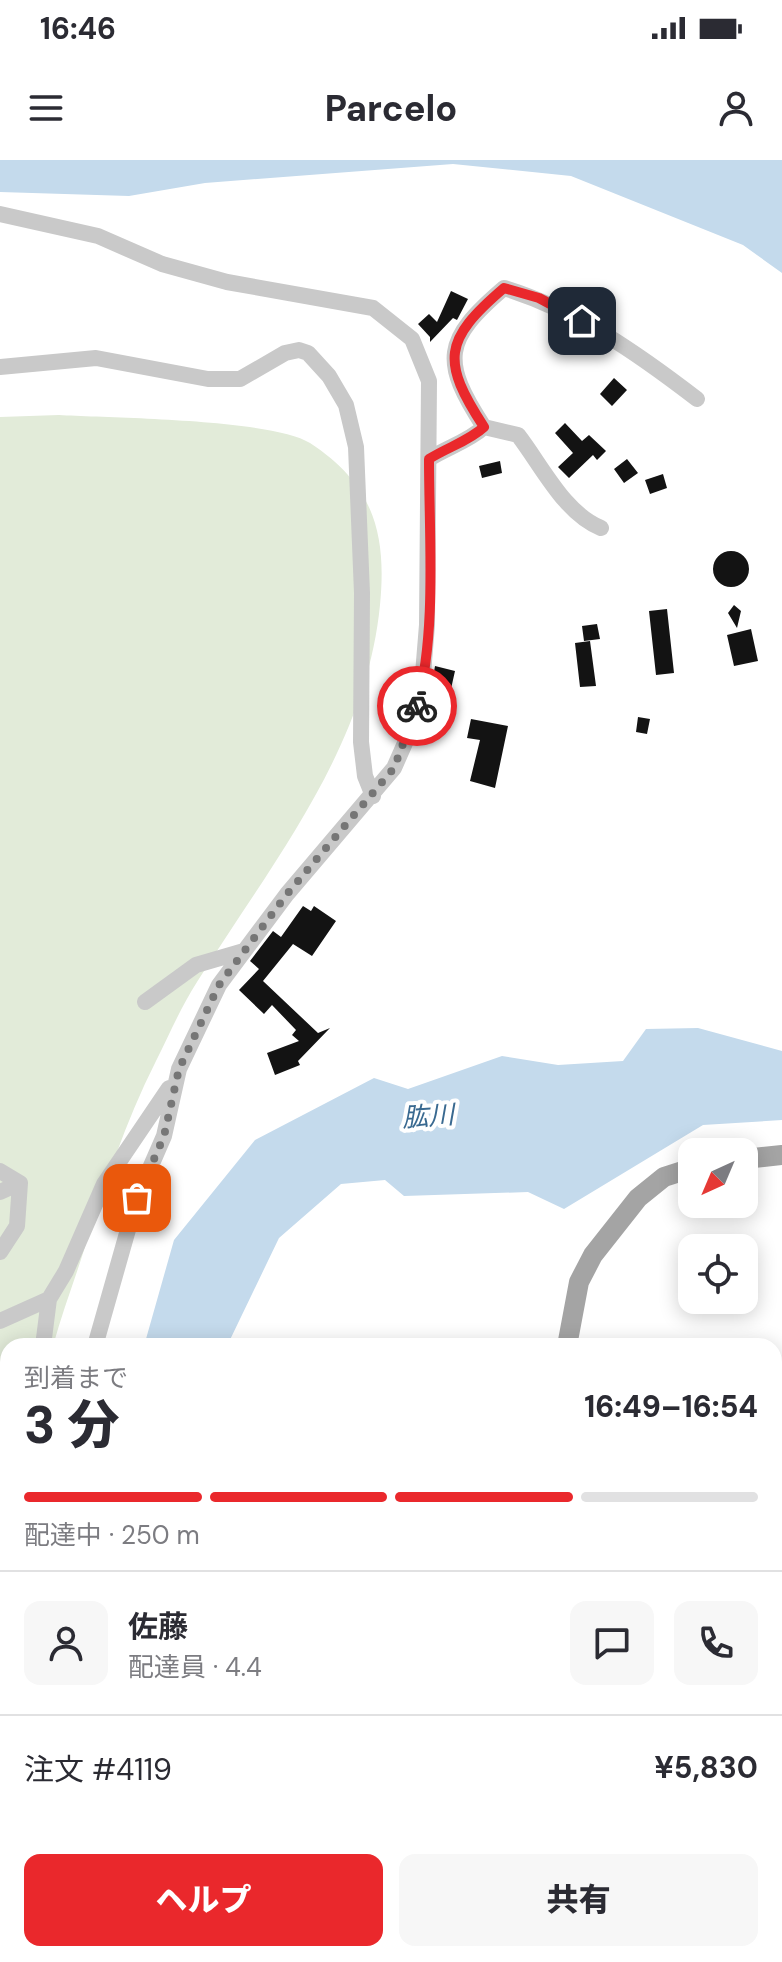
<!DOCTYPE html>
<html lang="ja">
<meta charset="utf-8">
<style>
body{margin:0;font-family:"DM Sans","Noto Sans JP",sans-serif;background:#f7f7f7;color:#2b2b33;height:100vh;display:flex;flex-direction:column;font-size:30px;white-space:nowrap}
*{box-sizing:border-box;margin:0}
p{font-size:26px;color:#7c7c81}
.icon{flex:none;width:44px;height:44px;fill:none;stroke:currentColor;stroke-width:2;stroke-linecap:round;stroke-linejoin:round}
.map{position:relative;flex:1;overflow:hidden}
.details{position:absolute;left:0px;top:1178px;width:782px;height:624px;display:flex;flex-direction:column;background:#fff;border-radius:24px 24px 0 0;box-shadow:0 4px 20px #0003}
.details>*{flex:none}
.needle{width:52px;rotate:224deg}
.buttons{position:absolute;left:678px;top:978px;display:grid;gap:16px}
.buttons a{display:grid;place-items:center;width:80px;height:80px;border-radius:16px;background:#fff;box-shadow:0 4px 20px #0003;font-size:40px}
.pin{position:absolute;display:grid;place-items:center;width:68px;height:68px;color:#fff;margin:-34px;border-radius:16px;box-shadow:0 4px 12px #0006}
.courier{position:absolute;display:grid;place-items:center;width:80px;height:80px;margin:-40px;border:6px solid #ea282c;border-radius:50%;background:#fff;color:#222;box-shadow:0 2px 10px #0007}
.head em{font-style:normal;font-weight:800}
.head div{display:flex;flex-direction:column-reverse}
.head{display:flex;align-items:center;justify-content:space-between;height:136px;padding:0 24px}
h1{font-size:52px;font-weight:800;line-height:60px}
.bar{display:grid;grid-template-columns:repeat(4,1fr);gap:12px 8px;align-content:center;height:96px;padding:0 24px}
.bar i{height:10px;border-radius:6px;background:#e1e1e2}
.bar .on{background:#ea282c}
.bar p{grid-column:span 4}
.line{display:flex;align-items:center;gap:20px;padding:0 24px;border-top:2px solid #e1e1e2}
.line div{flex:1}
.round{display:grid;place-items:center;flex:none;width:84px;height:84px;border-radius:16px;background:#f7f7f7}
.action{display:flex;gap:16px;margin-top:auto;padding:16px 24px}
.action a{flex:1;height:92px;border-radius:16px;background:#ea282c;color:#fff;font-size:32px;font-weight:800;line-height:92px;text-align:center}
.action a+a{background:#f7f7f7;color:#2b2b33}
.status{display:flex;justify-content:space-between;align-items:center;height:56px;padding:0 40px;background:#fff;direction:ltr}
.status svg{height:22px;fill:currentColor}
header{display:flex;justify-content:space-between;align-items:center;height:104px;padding:0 24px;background:#fff;font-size:36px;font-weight:800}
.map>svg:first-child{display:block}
.green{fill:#e2ebd9}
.water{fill:#c4daec}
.building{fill:#131313}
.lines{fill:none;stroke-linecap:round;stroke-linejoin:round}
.minor{stroke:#c9c9c9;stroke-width:16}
.major{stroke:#a4a4a4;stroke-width:20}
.done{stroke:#767676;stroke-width:8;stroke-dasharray:0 14.4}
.route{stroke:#ea282c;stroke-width:10}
.labels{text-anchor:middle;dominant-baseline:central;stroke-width:8;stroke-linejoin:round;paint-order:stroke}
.water-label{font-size:26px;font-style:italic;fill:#396990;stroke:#fff}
</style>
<div class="status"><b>16:46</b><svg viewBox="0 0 49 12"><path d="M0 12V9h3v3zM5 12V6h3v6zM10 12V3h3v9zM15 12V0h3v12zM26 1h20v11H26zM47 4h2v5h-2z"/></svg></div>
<header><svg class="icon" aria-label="menu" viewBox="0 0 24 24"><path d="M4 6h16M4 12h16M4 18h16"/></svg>Parcelo<svg class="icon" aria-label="person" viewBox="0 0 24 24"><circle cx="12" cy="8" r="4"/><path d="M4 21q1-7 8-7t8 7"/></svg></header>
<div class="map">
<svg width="782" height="1802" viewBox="0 0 782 1802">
<rect width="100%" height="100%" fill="#fff"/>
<!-- green -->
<path class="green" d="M59 255C111 258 272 259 310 283 373 324 387 373 380 445 366 589 271 704 197 822 181 847 169 875 156 901 125 962 105 1025 84 1090 74 1122 62 1153 53 1186H8V1794H110L107 1802H0V257Z
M782 1284V1802H612L610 1794H774V1292Z"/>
<!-- water -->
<path class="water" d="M0 0H782V113L743 85 571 16 453 4 205 23 129 36 0 32Z
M698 868 782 891V960L703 965 564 1049 528 1032 404 1036 385 1020 341 1024 279 1078 227 1186H144L174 1080 255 980 374 918 408 929 502 896 558 905 623 901 646 869Z
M291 1794H452L455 1802H295Z"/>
<!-- building -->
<path class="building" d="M451 131 468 139 457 160 453 158 430 182V177L418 164 429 154 437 162Z
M614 218 627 230 612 246 600 234Z
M565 263 582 281 589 275 606 291 597 300 593 295 569 318 558 307 573 293 555 273Z
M627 299 638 313 624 323 614 309Z
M500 301 502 313 482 318 479 306Z
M663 314 667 328 650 334 645 320Z
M713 409a18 18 0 1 1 36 0a18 18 0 1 1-36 0Z
M734 445 741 451 737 468 728 453Z
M667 449 674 513 656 515 649 451Z
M597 464 600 479 584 481 582 466Z
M751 469 758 501 734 506 727 475Z
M590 481 596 526 580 527 575 483Z
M435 506 455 511 446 551 428 547Z
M638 557 650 559 647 574 636 572Z
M471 559 508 566 495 628 470 621 480 580 467 578Z
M303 746 311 751 314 746 336 761 312 796 293 784 263 821 318 873 330 868 298 901 300 905 275 915 267 893 299 881 292 875 296 870 272 845 264 854 239 830 259 809 250 801 273 771 281 777Z"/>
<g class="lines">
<!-- minor -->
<path class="minor" d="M0 54 98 76 162 104 227 122 373 148 412 179 429 221 427 465 422 526 409 574 394 608 287 734 219 825 179 909 164 976 137 1038 95 1186
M0 207 96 198 208 219H240L285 193 299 190 308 193 329 216 346 245 356 287 362 433 361 582 365 616 373 636
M484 267 518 275C542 306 564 353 601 368
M429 299C448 287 469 281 484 267 441 201 443 180 504 128 576 150 637 193 697 239
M145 842 196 805 244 791
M0 1011 20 1023 17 1066 0 1092
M0 1032 20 1023
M0 1161 49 1139
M43 1186 49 1139 66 1111 104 1024 169 928
M0 1322 8 1300
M0 1367 8 1387
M241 1794V1802
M658 1794 659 1802"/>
<!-- major -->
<path class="major" d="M744 999 782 995
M567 1186 579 1122 593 1095 638 1038 664 1017 692 1008
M582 1794 584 1802"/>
</g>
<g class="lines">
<!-- done -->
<path class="done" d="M137 1038 164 976 179 909 219 825 287 734 394 608 417 546"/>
<!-- route -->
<path class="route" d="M417 546C437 471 429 377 429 299 448 287 469 281 484 267 441 201 443 180 504 128L539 138 582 161"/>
</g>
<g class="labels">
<!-- water labels -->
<g class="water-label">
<text transform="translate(428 956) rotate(-4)">肱川</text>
</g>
</g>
</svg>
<div class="buttons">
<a><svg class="needle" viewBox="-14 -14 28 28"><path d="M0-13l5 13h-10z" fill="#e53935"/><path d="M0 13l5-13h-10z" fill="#7c7c81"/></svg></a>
<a><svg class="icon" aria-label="locate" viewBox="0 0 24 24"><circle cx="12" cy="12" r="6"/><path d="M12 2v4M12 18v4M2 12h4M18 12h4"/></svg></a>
</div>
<div class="pin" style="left:137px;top:1038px;background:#ea580c"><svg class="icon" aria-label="bag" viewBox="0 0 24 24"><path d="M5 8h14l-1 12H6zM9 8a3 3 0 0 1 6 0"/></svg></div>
<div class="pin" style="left:582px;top:161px;background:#1f2937"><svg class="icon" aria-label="home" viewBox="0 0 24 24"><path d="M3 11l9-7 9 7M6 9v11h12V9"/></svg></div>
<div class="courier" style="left:417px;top:546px"><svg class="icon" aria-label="bike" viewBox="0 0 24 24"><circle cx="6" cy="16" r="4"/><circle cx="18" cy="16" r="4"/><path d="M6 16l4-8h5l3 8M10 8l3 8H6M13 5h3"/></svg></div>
<section class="details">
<div class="head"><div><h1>3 分</h1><p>到着まで</p></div><em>16:49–16:54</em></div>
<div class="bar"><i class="on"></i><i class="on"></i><i class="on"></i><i></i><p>配達中 · 250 m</p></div>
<div class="line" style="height:144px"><a class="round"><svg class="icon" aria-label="person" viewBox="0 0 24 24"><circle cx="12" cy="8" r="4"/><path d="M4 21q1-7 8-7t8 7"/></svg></a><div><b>佐藤</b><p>配達員 · 4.4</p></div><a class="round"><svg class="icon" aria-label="chat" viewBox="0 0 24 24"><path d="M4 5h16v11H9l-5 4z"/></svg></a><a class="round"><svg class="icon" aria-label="phone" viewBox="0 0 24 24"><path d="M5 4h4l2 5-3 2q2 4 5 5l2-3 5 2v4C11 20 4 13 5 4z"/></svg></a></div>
<div class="line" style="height:104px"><div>注文 #4119</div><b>¥5,830</b></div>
<div class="action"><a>ヘルプ</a><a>共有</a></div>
</section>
</div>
